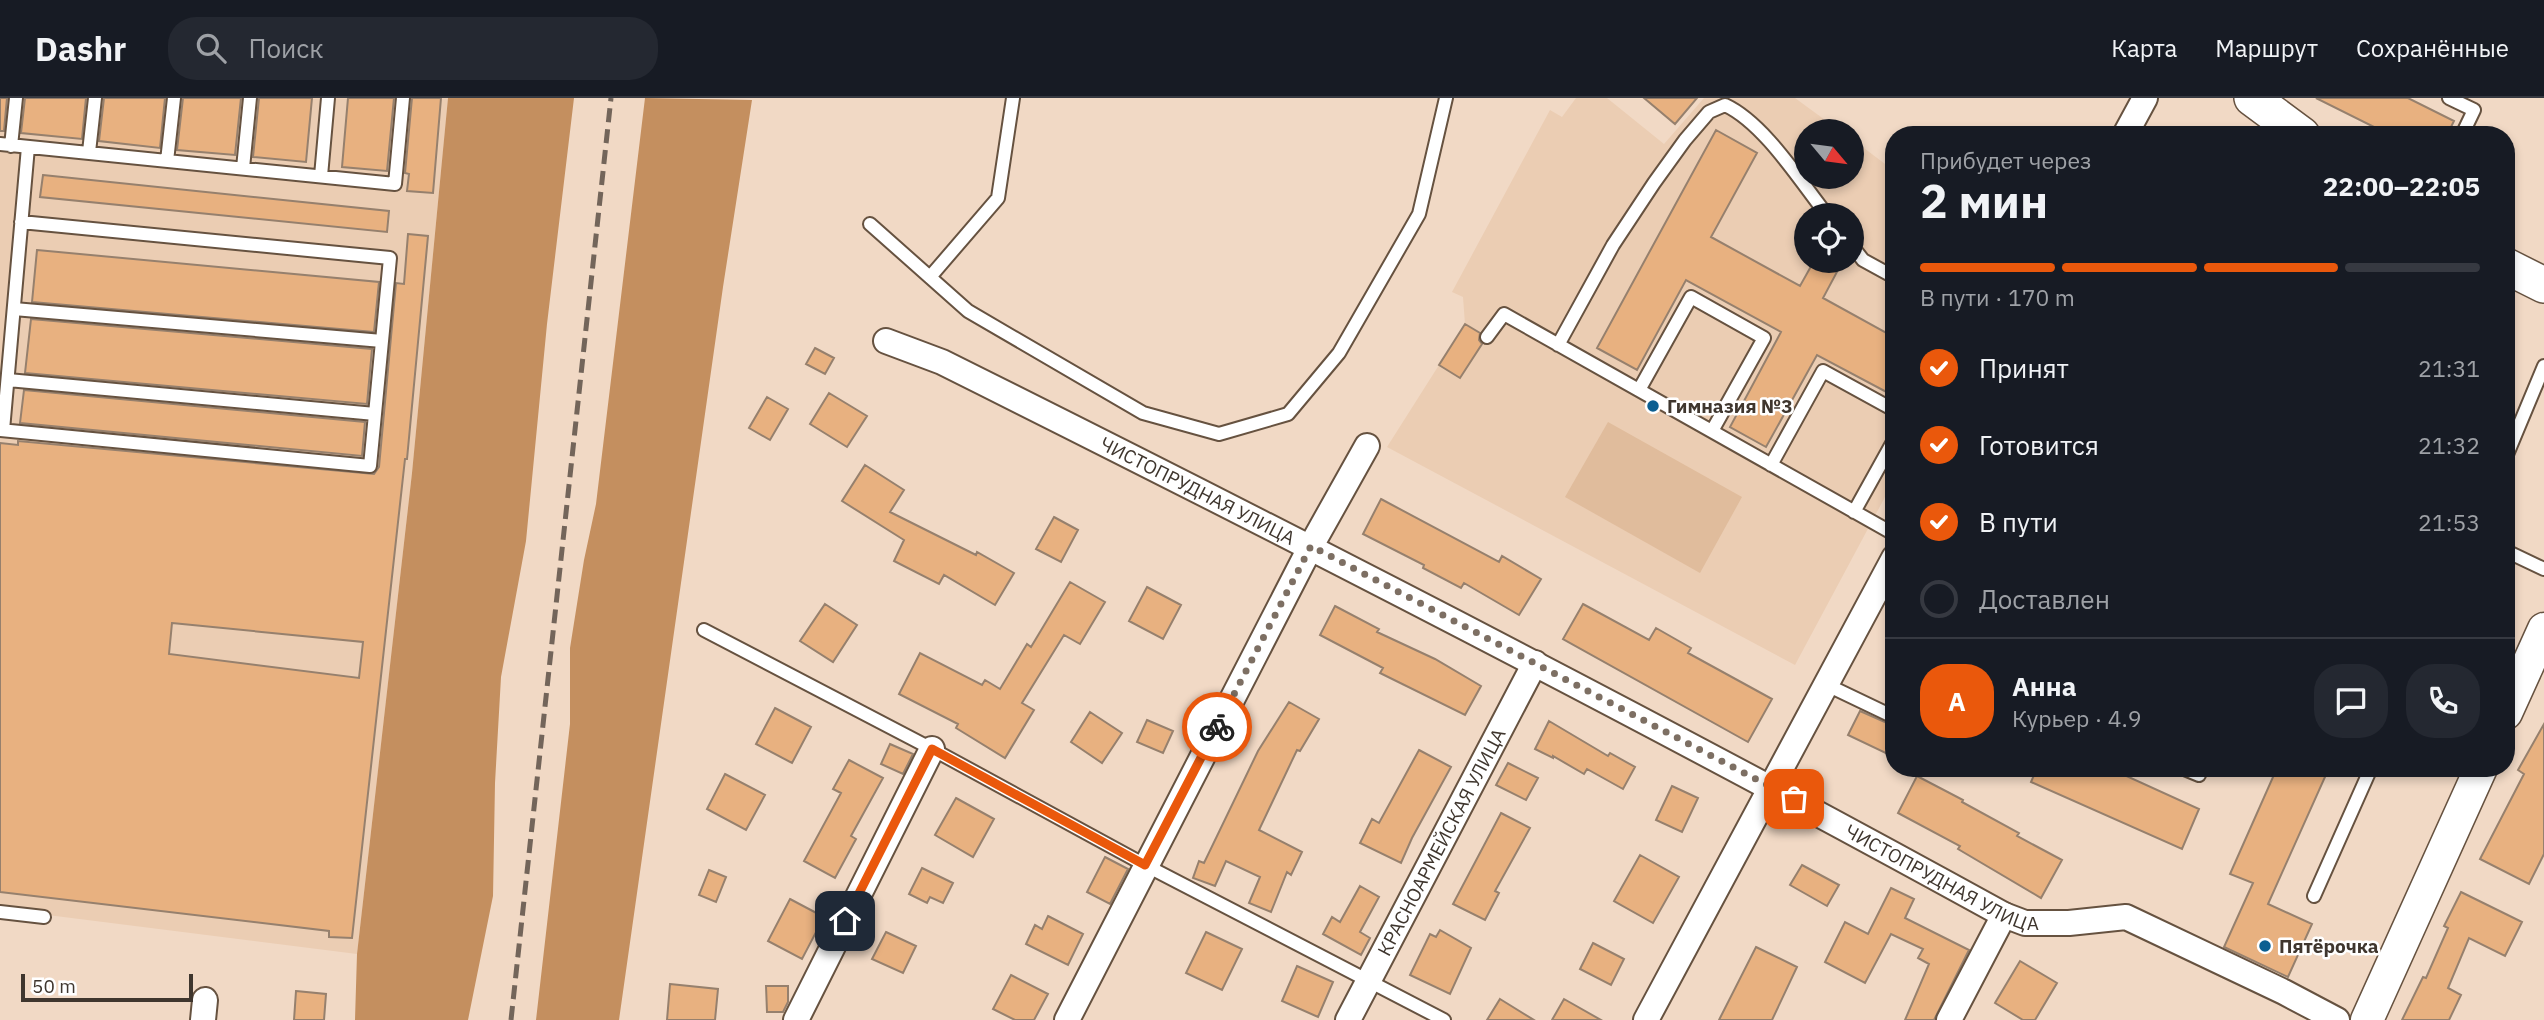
<!DOCTYPE html>
<html lang="ru">
<meta charset="utf-8">
<style>
body{margin:0;font-family:"IBM Plex Sans",sans-serif;background:#242831;color:#f1f3f6;height:100vh;display:flex;flex-direction:column;font-size:26px;white-space:nowrap}
*{box-sizing:border-box;margin:0}
p{font-size:23px;color:#9ea1a6}
.icon{flex:none;width:38px;height:38px;fill:none;stroke:currentColor;stroke-width:2;stroke-linecap:round;stroke-linejoin:round}
.map{position:relative;flex:1;overflow:hidden}
.side{position:absolute;left:1885px;top:28px;width:630px;height:651px;display:flex;flex-direction:column;background:#171b24;border-radius:28px;box-shadow:0 4px 10px #0003}
.side>*{flex:none}
.needle{width:46px;rotate:119deg}
.fabs{position:absolute;left:1794px;top:21px;display:grid;gap:14px}
.fabs a{display:grid;place-items:center;width:70px;height:70px;border-radius:50%;background:#171b24;box-shadow:0 4px 10px #0003;font-size:35px}
.scale{position:absolute;left:21px;bottom:18px;width:172px;box-sizing:border-box;padding-left:7px;border:4px solid #3f362e;border-top:0;font-size:19px;line-height:24px;white-space:nowrap;color:#3f362e;-webkit-text-stroke:5px #fff;paint-order:stroke}
.pin{position:absolute;display:grid;place-items:center;width:60px;height:60px;color:#fff;margin:-30px;border-radius:14px;box-shadow:0 4px 10px #0006}
.courier{position:absolute;display:grid;place-items:center;width:70px;height:70px;margin:-35px;border:5px solid #ea580c;border-radius:50%;background:#fff;color:#222;box-shadow:0 2px 9px #0007}
.overview em{font-style:normal;font-weight:700}
.overview div{display:flex;flex-direction:column-reverse}
.overview{display:flex;align-items:center;justify-content:space-between;height:119px;padding:0 35px}
h1{font-size:46px;font-weight:700;line-height:52px}
.bar{display:grid;grid-template-columns:repeat(4,1fr);gap:10px 7px;align-content:center;height:84px;padding:0 35px}
.bar i{height:9px;border-radius:5px;background:#363941}
.bar .active{background:#ea580c}
.bar p{grid-column:span 4}
.line{display:flex;align-items:center;gap:18px;padding:0 35px;border-top:2px solid #363941}
.line div{flex:1}
.round{display:grid;place-items:center;flex:none;width:74px;height:74px;border-radius:28px;background:#242831}
ol{padding:0 35px;list-style:none}
li{display:flex;align-items:center;gap:21px;height:77px}
li p{margin-inline-start:auto}
li .icon{padding:7px;border-radius:50%;background:#ea580c;color:#fff;stroke-width:4}
li:last-child{color:#9ea1a6}
li i{width:38px;height:38px;border:4px solid #363941;border-radius:50%}
header{display:flex;align-items:center;gap:42px;box-sizing:border-box;height:98px;padding:0 35px;background:#171b24;border-bottom:2px solid #363941}
header strong{font-size:33px}
nav{display:flex;gap:38px;margin-inline-start:auto;font-size:24px}
.search{width:490px;height:63px;background:#242831;display:flex;align-items:center;gap:18px;box-sizing:border-box;padding:0 24px;border-radius:28px;color:#9ea1a6;font-size:26px}
.map>svg:first-child{display:block}
.built{fill:#ebcdb3;fill-rule:evenodd}
.green{fill:#e0bc9c}
.forest{fill:#c48f5f}
.building{fill:#e8b180;stroke:#96806d;stroke-width:2;fill-rule:evenodd}
.lines{fill:none;stroke-linecap:round;stroke-linejoin:round}
.service-casing{stroke:#665240;stroke-width:16}
.minor-casing{stroke:#665240;stroke-width:28}
.tertiary-casing{stroke:#665240;stroke-width:35}
.secondary-casing{stroke:#665240;stroke-width:38}
.service{stroke:#fff;stroke-width:12}
.minor{stroke:#fff;stroke-width:24}
.tertiary{stroke:#fff;stroke-width:32}
.secondary{stroke:#fff;stroke-width:35}
.rail{stroke:#73655a;stroke-width:5;stroke-dasharray:14 7;stroke-linecap:butt}
.done{stroke:#7d6f63;stroke-width:7;stroke-dasharray:0 12.6}
.route{stroke:#ea580c;stroke-width:9}
.poi-dot{fill:#0c5f91;stroke:#fff;stroke-width:2.5}
.labels{text-anchor:middle;dominant-baseline:central;stroke-width:5;stroke-linejoin:round;paint-order:stroke}
.poi-label{font-size:19px;font-weight:bold;fill:#3f362e;stroke:#fff;text-anchor:start}
.street-label{font-size:19px;fill:#3f362e;stroke:#fff}
</style>
<header>
<strong>Dashr</strong>
<div class="search"><svg class="icon" aria-label="search" viewBox="0 0 24 24"><circle cx="10" cy="10" r="6"/><path d="M15 15l6 6"/></svg>Поиск</div>
<nav><a>Карта</a><a>Маршрут</a><a>Сохранённые</a></nav>
</header>
<div class="map">
<svg width="2544" height="922" viewBox="0 0 2544 922">
<rect width="100%" height="100%" fill="#f1d9c5"/>
<!-- built -->
<path class="built" d="M0 0H448L412 375 357 856 0 811Z
M1576 0H1607L1664 46 1704 0H1795L1840 33H1806V79H1852V41L1893 72V384L1795 567 1387 349 1465 226 1463 199 1452 194 1550 12 1562 19ZM1806 117H1852V163H1806Z"/>
<!-- green -->
<path class="green" d="M1608 324 1742 399 1700 475 1565 399Z"/>
<!-- forest -->
<path class="forest" d="M448 0H574L547 226 526 443 501 579 495 685 493 798 468 922H355L357 856 412 375Z
M645 0 752 2 723 189 619 922H536L570 626V550L584 462 596 406Z"/>
<!-- building -->
<path class="building" d="M0 0H7L4 33H0Z
M25 0H86L82 41 21 35Z
M104 0H165L160 50 99 43Z
M183 0H241L235 57 177 52Z
M259 0H312L306 64 253 59Z
M348 0H394L387 73 342 69Z
M412 0H441L433 95 407 93 409 76 405 75Z
M1644 0H1697L1675 26Z
M2316 0H2408L2454 23 2447 37H2390Z
M1716 32 1757 55 1711 139 1800 188 1814 163H1820L1838 172 1823 200 1894 239V298L1817 257 1766 349 1730 329 1781 234 1686 182 1637 272 1597 250Z
M43 77 389 113 387 134 40 99Z
M408 136 428 138 407 361H405L352 840 329 839V833L0 794V345L18 347V343L374 376 379 369 396 185 404 186ZM172 525 363 544 359 580 169 556Z
M37 152 379 184 374 234 32 204Z
M31 221 372 251 367 306 25 275Z
M1465 226 1480 235 1479 242 1482 246 1460 280 1439 267Z
M815 250 834 260 825 276 806 266Z
M24 292 365 324 362 358 20 325Z
M829 295 867 318 847 349 810 326Z
M767 299 788 311 770 342 749 330Z
M865 367 904 392 890 414 976 457 977 454 1014 475 995 507 944 477 939 486 894 463 904 442 842 403Z
M1381 401 1499 464 1502 458 1541 481 1519 517 1464 485 1461 490 1423 470 1424 467 1363 436Z
M1054 419 1078 432 1061 464 1036 451Z
M1070 484 1105 504 1080 546 1064 537 1022 605 1034 612 1005 660 956 630 958 626 899 596 920 555 982 587 985 582 1000 591 1027 546 1031 549Z
M1147 489 1181 507 1163 541 1129 523Z
M825 506 857 527 833 564 800 543Z
M1583 506 1649 542 1656 530 1691 550 1688 555 1772 601 1748 644 1563 541Z
M1335 508 1379 531 1377 534 1435 561 1481 588 1465 617 1380 575 1383 570 1320 537Z
M1289 604 1319 621 1300 653 1297 652 1259 732 1302 754 1291 777 1287 774 1271 814 1249 805 1260 779 1226 763 1215 788 1193 780 1199 763 1204 765 1258 653Z
M775 610 811 629 792 665 756 646Z
M1860 613 1894 628V659L1848 637Z
M1090 614 1122 635 1102 665 1071 644Z
M1147 622 1173 633 1163 655 1137 644Z
M1549 623 1608 658 1610 655 1635 669 1623 691 1587 671 1584 676 1553 658V660L1535 651Z
M2544 626V756L2529 786 2480 761 2524 676 2518 672Z
M890 646 913 656 903 676 881 666Z
M1419 652 1451 669 1412 740 1401 765 1360 745 1372 721 1379 725Z
M849 662 883 680 851 738 856 741 835 780 804 763 841 695 833 691Z
M1508 665 1538 680 1526 702 1496 687Z
M2037 670H2109L2199 711 2182 751 2031 684Z
M2277 670H2329L2268 806 2312 826 2288 879 2224 849 2253 785 2230 776Z
M725 676 765 697 746 732 707 711Z
M1917 678 1963 702 1962 704 2019 735 2017 738 2062 762 2041 800 1958 751 1960 748 1898 715Z
M1672 688 1698 700 1682 734 1656 722Z
M956 700 994 721 973 759 935 737Z
M1501 715 1530 730 1495 793 1499 795 1485 822 1453 806Z
M1640 757 1679 779 1653 825 1614 803Z
M1105 759 1128 771 1110 806 1087 794Z
M1802 767 1839 787 1827 808 1790 787Z
M922 770 953 785 943 805 930 799 927 805 909 796Z
M709 772 726 779 716 804 699 797Z
M1360 788 1379 799 1360 834 1370 840 1361 857 1323 836 1332 819 1340 824Z
M1891 790 1914 801 1905 820 1969 852 1934 922H1905L1929 866 1918 860 1923 851 1891 836 1865 885 1825 864 1845 824 1868 836Z
M2461 794 2522 824 2505 858 2469 840 2448 890 2461 897 2449 922H2402L2423 879 2426 880 2448 830 2444 828Z
M790 801 824 819 802 861 768 843Z
M1048 818 1083 836 1068 867 1026 846 1035 827 1042 831Z
M1440 832 1471 850 1450 896 1410 877 1430 836 1436 839Z
M886 834 916 848 903 875 872 861Z
M1206 834 1242 851 1222 892 1186 875Z
M1593 845 1624 861 1611 887 1580 871Z
M1756 849 1797 869 1772 922H1719Z
M2020 863 2057 885 2035 922H2023L1995 905Z
M1297 868 1333 884 1318 919 1282 903Z
M1011 877 1048 896 1034 922H1015L993 911Z
M670 886 718 891 715 922H667Z
M766 888H788V904L783 914H767Z
M296 893 326 896 324 922H294Z
M1500 901 1534 922H1487Z
M1564 901 1601 922H1552Z"/>
<g class="lines">
<!-- service casing -->
<g class="service-casing">
<path id="service" d="M2449 0 2474 12 2462 37
M0 46 395 86 403 0
M11 48 16 0
M89 54 95 0
M167 63 174 0
M243 70 250 0
M321 78 328 0
M870 126 968 213 1143 315 1219 336 1288 316 1339 255 1419 116 1446 0
M1852 148 1863 162 1894 179
M930 179 998 100 1013 0
M14 211 382 243
M1487 239 1504 216 1894 436
M1558 247 1613 147 1654 85 1685 42 1709 14 1725 7C1764 25 1800 83 1827 117
M8 282 375 316
M1639 292 1691 199 1764 240 1712 333
M0 332 370 368 390 160 21 124
M3 332 28 49
M2506 359 2544 268
M1771 367 1823 273 1894 312
M1854 414 1894 342
M2506 453 2544 471
M704 532 932 651 1145 767 1444 922
M1825 586 1894 619
M1998 670H2002
M2182 670 2199 677
M2314 798 2371 670
M0 814 44 819"/>
</g>
<!-- minor casing -->
<g class="minor-casing">
<g id="minor">
<path d="M2125 37 2145 0"/>
<path id="s1" d="M886 243 942 264C1299 442 1654 624 2004 817L2025 825H2069L2126 819 2284 894 2337 922"/>
<path d="M203 922 205 902"/>
<path d="M796 922 932 651"/>
<path d="M1067 922 1311 448 1367 348"/>
<path id="s2" d="M1348 922 1535 565"/>
<path d="M1646 922 1894 460"/>
<path d="M1949 922 2004 817"/>
</g>
</g>
<!-- tertiary casing -->
<g class="tertiary-casing">
<path id="tertiary" d="M2506 615 2544 531
M2367 922 2481 670"/>
</g>
<!-- secondary casing -->
<g class="secondary-casing">
<path id="secondary" d="M2252 0 2302 37
M2506 168 2544 187"/>
</g>
<!-- service -->
<use href="#service" class="service"/>
<!-- minor -->
<use href="#minor" class="minor"/>
<!-- tertiary -->
<use href="#tertiary" class="tertiary"/>
<!-- secondary -->
<use href="#secondary" class="secondary"/>
<!-- rail -->
<path class="rail" d="M511 922 611 0"/>
</g>
<g class="lines">
<!-- done -->
<path class="done" d="M1217 629 1311 448 1794 701"/>
<!-- route -->
<path class="route" d="M845 823 932 651 1145 767 1217 629"/>
</g>
<!-- markers -->
<g class="poi-dot">
<circle cx="1653" cy="308" r="7"/>
<circle cx="2265" cy="848" r="7"/>
</g>
<g class="labels">
<!-- poi labels -->
<g class="poi-label">
<text x="1667" y="308">Гимназия №3</text>
<text x="2279" y="848">Пятёрочка</text>
</g>
<!-- street labels -->
<g class="street-label">
<text stroke="none"><textPath href="#s1" startOffset="346">ЧИСТОПРУДНАЯ УЛИЦА</textPath></text>
<text stroke="none"><textPath href="#s2" startOffset="201">КРАСНОАРМЕЙСКАЯ УЛИЦА</textPath></text>
<text stroke="none"><textPath href="#s1" startOffset="1186">ЧИСТОПРУДНАЯ УЛИЦА</textPath></text>
</g>
</g>
</svg>
<div class="fabs">
<a><svg class="needle" viewBox="-14 -14 28 28"><path d="M0-13l5 13h-10z" fill="#e53935"/><path d="M0 13l5-13h-10z" fill="#9ea1a6"/></svg></a>
<a><svg class="icon" aria-label="locate" viewBox="0 0 24 24"><circle cx="12" cy="12" r="6"/><path d="M12 2v4M12 18v4M2 12h4M18 12h4"/></svg></a>
</div>
<div class="scale">50 m</div>
<div class="pin" style="left:1794px;top:701px;background:#ea580c"><svg class="icon" aria-label="bag" viewBox="0 0 24 24"><path d="M5 8h14l-1 12H6zM9 8a3 3 0 0 1 6 0"/></svg></div>
<div class="pin" style="left:845px;top:823px;background:#1f2937"><svg class="icon" aria-label="home" viewBox="0 0 24 24"><path d="M3 11l9-7 9 7M6 9v11h12V9"/></svg></div>
<div class="courier" style="left:1217px;top:629px"><svg class="icon" aria-label="bike" viewBox="0 0 24 24"><circle cx="6" cy="16" r="4"/><circle cx="18" cy="16" r="4"/><path d="M6 16l4-8h5l3 8M10 8l3 8H6M13 5h3"/></svg></div>
<section class="side">
<div class="overview"><div><h1>2 мин</h1><p>Прибудет через</p></div><em>22:00–22:05</em></div>
<div class="bar"><i class="active"></i><i class="active"></i><i class="active"></i><i></i><p>В пути · 170 m</p></div>
<ol>
<li><svg class="icon" aria-label="check" viewBox="0 0 24 24"><path d="M5 12l5 5 9-10"/></svg>Принят<p>21:31</p></li>
<li><svg class="icon" aria-label="check" viewBox="0 0 24 24"><path d="M5 12l5 5 9-10"/></svg>Готовится<p>21:32</p></li>
<li><svg class="icon" aria-label="check" viewBox="0 0 24 24"><path d="M5 12l5 5 9-10"/></svg>В пути<p>21:53</p></li>
<li><i></i>Доставлен</li>
</ol>
<div class="line" style="height:126px"><b class="round" style="background:#ea580c;color:#fff">А</b><div><b>Анна</b><p>Курьер · 4.9</p></div><a class="round"><svg class="icon" aria-label="chat" viewBox="0 0 24 24"><path d="M4 5h16v11H9l-5 4z"/></svg></a><a class="round"><svg class="icon" aria-label="phone" viewBox="0 0 24 24"><path d="M5 4h4l2 5-3 2q2 4 5 5l2-3 5 2v4C11 20 4 13 5 4z"/></svg></a></div>
</section>
</div>
